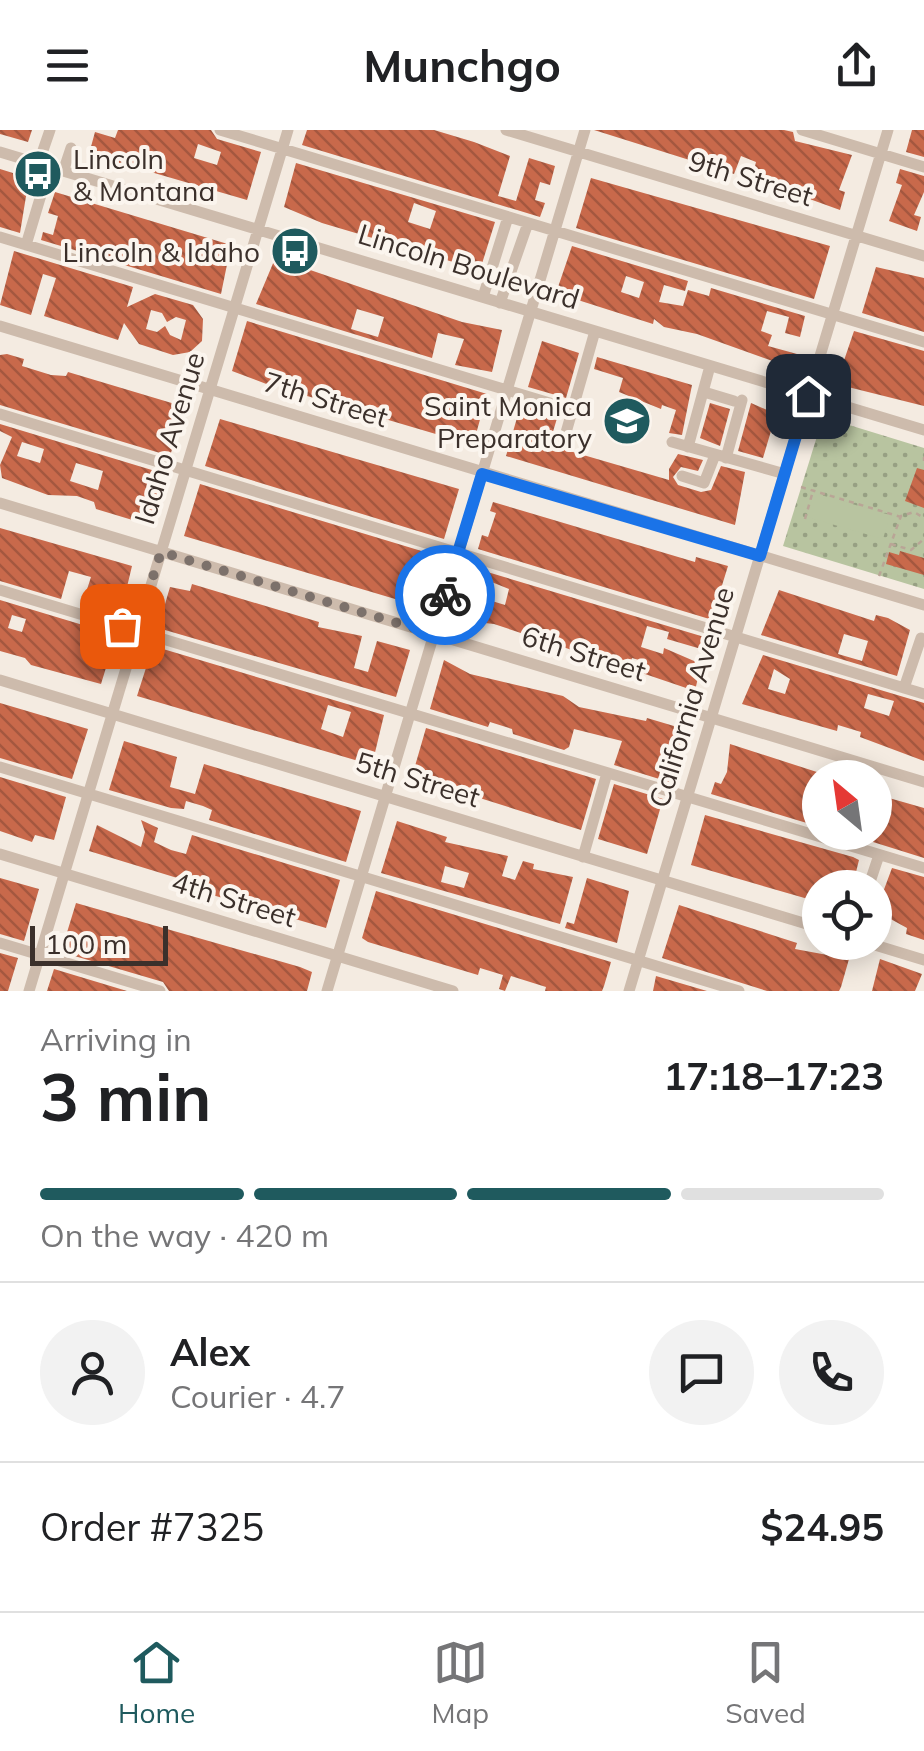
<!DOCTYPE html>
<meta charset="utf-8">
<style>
body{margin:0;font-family:Mulish,sans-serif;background:#f2f2f2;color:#202124;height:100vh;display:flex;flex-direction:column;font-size:38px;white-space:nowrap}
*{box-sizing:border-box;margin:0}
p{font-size:32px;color:#757577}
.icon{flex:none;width:55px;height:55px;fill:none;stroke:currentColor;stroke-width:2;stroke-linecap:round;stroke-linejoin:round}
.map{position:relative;height:861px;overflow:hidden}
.panel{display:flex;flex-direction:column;background:#fff;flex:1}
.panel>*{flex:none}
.needle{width:65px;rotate:331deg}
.controls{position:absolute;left:802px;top:630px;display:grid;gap:20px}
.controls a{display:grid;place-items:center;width:90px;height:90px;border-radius:50%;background:#fff;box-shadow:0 5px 25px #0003;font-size:50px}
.scale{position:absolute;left:30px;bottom:25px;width:138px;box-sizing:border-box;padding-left:10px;border:5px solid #3b302b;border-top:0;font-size:28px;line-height:35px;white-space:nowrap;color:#3b302b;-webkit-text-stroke:8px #fbf5ee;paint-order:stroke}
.pin{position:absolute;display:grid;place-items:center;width:85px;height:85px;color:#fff;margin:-42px;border-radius:20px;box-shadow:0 5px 15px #0006}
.courier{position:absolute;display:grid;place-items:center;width:100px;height:100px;margin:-50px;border:8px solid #1a73e8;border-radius:50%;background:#fff;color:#222;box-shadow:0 2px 12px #0007}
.overview em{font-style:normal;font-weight:700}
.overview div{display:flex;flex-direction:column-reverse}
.overview{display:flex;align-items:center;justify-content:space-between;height:170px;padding:0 40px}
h1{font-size:65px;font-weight:700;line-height:75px}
.bar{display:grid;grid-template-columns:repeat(4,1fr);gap:15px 10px;align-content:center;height:120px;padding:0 40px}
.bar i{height:12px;border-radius:8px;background:#e0e0e0}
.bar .on{background:#1f5a5e}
.bar p{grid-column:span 4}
.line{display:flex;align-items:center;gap:25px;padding:0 40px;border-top:2px solid #e0e0e0}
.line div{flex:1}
.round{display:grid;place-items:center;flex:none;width:105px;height:105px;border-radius:52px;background:#f2f2f2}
header{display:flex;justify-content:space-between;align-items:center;height:130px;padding:0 40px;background:#fff;font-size:45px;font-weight:700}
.menu{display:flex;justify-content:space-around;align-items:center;height:140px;border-top:2px solid #e0e0e0;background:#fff;font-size:28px;color:#757577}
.menu a{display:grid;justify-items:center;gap:5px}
.menu .on{color:#1f5a5e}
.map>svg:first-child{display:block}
.green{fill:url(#green-dots)}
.pitch{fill:#b8c4a0}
.building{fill:url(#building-back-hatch);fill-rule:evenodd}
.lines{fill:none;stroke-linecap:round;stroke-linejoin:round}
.path{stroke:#b9a596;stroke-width:2.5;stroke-dasharray:5 5;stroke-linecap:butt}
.minor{stroke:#cdbbac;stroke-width:11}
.done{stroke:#7c716b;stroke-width:10;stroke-dasharray:0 18}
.route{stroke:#1a73e8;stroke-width:12}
.labels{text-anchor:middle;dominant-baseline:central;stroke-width:8;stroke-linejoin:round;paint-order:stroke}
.poi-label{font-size:28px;fill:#3b302b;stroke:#fbf5ee;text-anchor:end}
.street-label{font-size:28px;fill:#3b302b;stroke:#fbf5ee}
</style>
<header><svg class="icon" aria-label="menu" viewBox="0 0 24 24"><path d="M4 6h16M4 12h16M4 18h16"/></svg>Munchgo<svg class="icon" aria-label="share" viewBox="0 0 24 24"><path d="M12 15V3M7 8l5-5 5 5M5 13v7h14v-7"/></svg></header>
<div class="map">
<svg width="924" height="861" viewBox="0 0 924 861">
<defs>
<pattern id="green-dots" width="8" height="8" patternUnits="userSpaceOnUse" patternTransform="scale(2.5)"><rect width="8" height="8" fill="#b8c4a0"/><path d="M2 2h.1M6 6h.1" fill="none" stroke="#97a083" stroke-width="1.8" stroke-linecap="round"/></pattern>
<pattern id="building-back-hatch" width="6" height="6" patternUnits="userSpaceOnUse" patternTransform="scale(2.5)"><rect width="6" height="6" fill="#c8694b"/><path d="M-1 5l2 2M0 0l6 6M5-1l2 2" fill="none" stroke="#a4573f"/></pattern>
</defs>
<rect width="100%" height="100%" fill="#f4ebe1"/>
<!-- green -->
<path class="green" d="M823 287 924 318V459L783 416Z"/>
<!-- pitch -->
<path class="pitch" d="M814 363 890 385 883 409 807 387Z"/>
<!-- building -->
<path class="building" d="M0 0H32L28 12 0 4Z
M118 0H211L217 9 261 22 247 70 89 24 95 2 115 8ZM198 14 221 22 217 35 194 28Z
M307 0H434L474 12 510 26 498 66 516 71 529 28 555 36 550 55 540 52 535 70 545 73 540 87 302 15Z
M594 0H784L793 2 795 11 852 25 839 60 845 62 840 80 804 67 806 59 752 49 756 32 741 26 734 44Z
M912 0H924V27L906 22Z
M296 33 495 92 480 140 322 93 284 77ZM414 73 436 81 430 99 408 92Z
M0 39 29 48 20 103 0 97Z
M900 39 924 46V62L914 85 921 87 917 101 889 91 902 55 896 53Z
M591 48 830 116 814 169 576 98Z
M55 62 231 115 221 164 41 110 43 102 53 105 58 86 48 83Z
M572 116 688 151 685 161 664 155 659 172 683 176 688 160 709 166 711 158 805 186 800 207 785 203 789 187 767 181 761 201 772 205 768 216 797 224 792 238 697 204 664 197 654 189 653 194 556 163ZM626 146 644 152 639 168 621 162Z
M14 121 133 157 127 177 155 164 193 175 203 189 202 211 190 222 173 225 139 214 124 193 118 210 44 186 56 148 43 144 31 185 0 175ZM151 180 162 183 167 192 176 187 186 190 181 210 170 205 165 196 157 202 146 199Z
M281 130 462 192 502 200 492 242 455 235 464 209 438 203 432 228 256 174 274 131ZM357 179 384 187 378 207 351 199Z
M876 137 924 148V202L862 183Z
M247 191 487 264 473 315 297 263 272 249 269 255 232 241Z
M854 201 924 221V276L836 254Z
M542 211 579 223 566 268 528 257Z
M7 224 24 229 22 236 51 245 66 246 68 242 185 277 170 326 0 275V225Z
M597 227 692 255 682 305 669 303 676 280 662 275 661 279 619 262 623 248 594 239Z
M710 273 730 279 720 316 700 308Z
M751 273 776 284 763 328 738 321Z
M521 274 558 285 549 315 669 350V339L678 324 703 330 698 341 681 337 673 347 678 355 701 362 711 360 721 336 745 342 735 395 506 326Z
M220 289 459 359 444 409 205 336Z
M0 294 165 344 149 395 96 379 94 372 77 366 48 365 2 348 0 335 12 307 0 301ZM22 312 44 319 40 333 17 326ZM76 333 103 341 98 360 70 351Z
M917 338 924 340V378L905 371Z
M200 354 438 426 422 477 184 406Z
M493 372 695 432 696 427 728 436 715 478 720 479 716 491 478 419 482 405 488 407 496 383 490 381Z
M0 398 132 436 120 486 82 475 91 447 69 441 61 469 0 451Z
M900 421 924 428V445L886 434 889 422 899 425Z
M474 438 711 509 708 521 667 509 669 502 647 496 641 517 663 524 664 518 701 534 695 561 642 543 646 532 632 528 629 539 494 494 458 490 464 470 477 474 479 467 505 475 509 459 489 451 487 458 470 452Z
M192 454 319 492 318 497 362 506 354 538 368 542 377 511 410 520 396 567 158 498 170 457 190 461Z
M779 460 874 491 876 485 888 488 910 500 897 546 761 505ZM844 504 868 511 862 531 838 524Z
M0 470 116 505 101 554 31 535 25 528 0 521ZM12 485 26 489 22 502 8 498Z
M153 516 384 585 372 635 137 566ZM328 575 351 582 343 607 321 599Z
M763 525 924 573V631L860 607 861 602 838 595 837 601 742 574ZM774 539 790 549 785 564 768 559ZM868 564 894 571 889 586 864 578Z
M444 530 470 544 563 566 579 577 646 591 647 588 684 599 669 652 614 635 622 611 574 599 569 617 564 620 513 604 512 599 490 592 488 597 430 579Z
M0 573 88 599 72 649 0 628Z
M426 598 596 649 581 700 432 653 433 649 413 643Z
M124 611 177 627 170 657 195 664 204 634 361 681 346 732 209 690 212 680 203 676 186 671 184 679 171 678 109 660Z
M730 614 820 643V697L711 664 715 652 721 654 727 642Z
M0 647 66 667 54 710 35 705 32 712 0 701Z
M614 654 663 669 647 724 598 709Z
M875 664 924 678V728L873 712 881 688 875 687Z
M705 685 853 727 859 730 852 758H820V770L808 769 691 735Z
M141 690 158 698 154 712 171 720 186 724 192 705 340 750 326 798 209 764 210 758 89 721 97 695 141 717 145 702Z
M397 691 447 707 445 712 508 726 502 746 515 750 523 731 534 734 533 739 573 747 560 794 381 743ZM445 736 469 743 464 758 441 752Z
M892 738 924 747V810L906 804 907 798 876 781Z
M0 748 39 759 24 811 0 804Z
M587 748 629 761 617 813 565 798 567 792 574 794Z
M376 761 611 832 604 856 602 861H545L546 857 511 846 505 861 499 859 503 845 480 838 478 845 368 812 362 808Z
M76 773 300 837 312 842 307 861H169L163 852 61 822Z
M679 775 797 813 795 819 849 829 841 857 839 861H767L662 828Z
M0 823 18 828 8 861H0Z
M880 829 922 844 915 861H872Z
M54 839 127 861H47Z
M656 846 707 861H653Z"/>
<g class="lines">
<!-- path -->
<path class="path" d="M924 327V331
M801 357 901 387
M805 389 813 361
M891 414 911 420 924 409
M879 446 901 386 914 382 924 388"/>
<!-- minor -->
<path class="minor" d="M220 0 924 212
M506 0 924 126
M802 0 924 37
M0 22 924 300
M39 32 50 0
M64 39 71 18
M0 107 573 280
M26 115 50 35
M483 167 508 87
M500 173 528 93
M0 196 924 475
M704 262 734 271
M0 284 924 564
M565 306 595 201
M672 312 785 344
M688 317 710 236
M726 328 742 270
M682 346 704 353 715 325
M0 373 924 652
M0 460 924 738
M0 550 820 798
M904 558 921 508
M0 637 739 861
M0 724 453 861
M583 727 607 643
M868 758 879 725
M865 812 924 830
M0 813 160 861
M29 861 288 0
M327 861 585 0
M629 861 888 0"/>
</g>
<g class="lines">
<!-- done -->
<path class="done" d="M122 496 136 500 161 422 434 504 445 465"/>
<!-- route -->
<path class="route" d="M445 465 482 344 760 426 808 266"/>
</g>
<!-- icons -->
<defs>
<g id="bus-disc" transform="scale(2.5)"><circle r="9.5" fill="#1f5a5e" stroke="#fbf5ee"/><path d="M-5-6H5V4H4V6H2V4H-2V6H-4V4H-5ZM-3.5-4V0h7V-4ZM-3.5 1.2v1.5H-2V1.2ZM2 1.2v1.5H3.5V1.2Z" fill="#fff"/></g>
<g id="school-disc" transform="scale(2.5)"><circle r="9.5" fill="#1f5a5e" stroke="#fbf5ee"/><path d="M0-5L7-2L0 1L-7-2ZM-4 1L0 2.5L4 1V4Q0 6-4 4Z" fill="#fff"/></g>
</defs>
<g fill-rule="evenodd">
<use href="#bus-disc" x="38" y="44"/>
<use href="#bus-disc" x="295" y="121"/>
<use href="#school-disc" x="627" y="291"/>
</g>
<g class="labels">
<!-- poi labels -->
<g class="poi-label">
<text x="73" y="28" text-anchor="start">Lincoln<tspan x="73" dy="32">&amp; Montana</tspan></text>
<text x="260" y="121">Lincoln &amp; Idaho</text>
<text x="592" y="275">Saint Monica<tspan x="592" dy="32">Preparatory</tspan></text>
</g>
<!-- street labels -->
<g class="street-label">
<text transform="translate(751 48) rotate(17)">9th Street</text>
<text transform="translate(469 136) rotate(17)">Lincoln Boulevard</text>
<text transform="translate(326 269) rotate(17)">7th Street</text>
<text transform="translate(169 308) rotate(-73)">Idaho Avenue</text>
<text transform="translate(584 523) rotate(17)">6th Street</text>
<text transform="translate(691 567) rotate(-73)">California Avenue</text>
<text transform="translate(418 649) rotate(17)">5th Street</text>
<text transform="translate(234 769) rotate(17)">4th Street</text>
</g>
</g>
</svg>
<div class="controls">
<a><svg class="needle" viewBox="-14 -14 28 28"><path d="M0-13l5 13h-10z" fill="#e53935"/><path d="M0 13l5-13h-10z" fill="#757577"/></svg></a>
<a><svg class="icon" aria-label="locate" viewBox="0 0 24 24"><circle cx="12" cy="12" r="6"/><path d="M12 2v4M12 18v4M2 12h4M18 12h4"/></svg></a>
</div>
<div class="scale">100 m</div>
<div class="pin" style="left:122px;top:496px;background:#ea580c"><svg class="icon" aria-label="bag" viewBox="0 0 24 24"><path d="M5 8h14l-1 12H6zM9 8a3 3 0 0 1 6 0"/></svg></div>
<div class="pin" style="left:808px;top:266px;background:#1f2937"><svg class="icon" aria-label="home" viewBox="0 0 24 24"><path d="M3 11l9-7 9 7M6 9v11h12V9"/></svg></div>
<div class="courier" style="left:445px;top:465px"><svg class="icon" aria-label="bike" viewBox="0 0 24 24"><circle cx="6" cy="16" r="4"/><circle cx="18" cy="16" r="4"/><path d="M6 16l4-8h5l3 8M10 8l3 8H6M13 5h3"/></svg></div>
</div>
<section class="panel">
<div class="overview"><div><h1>3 min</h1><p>Arriving in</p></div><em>17:18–17:23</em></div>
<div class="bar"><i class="on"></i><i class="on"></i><i class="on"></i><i></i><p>On the way · 420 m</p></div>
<div class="line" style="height:180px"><a class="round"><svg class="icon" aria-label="person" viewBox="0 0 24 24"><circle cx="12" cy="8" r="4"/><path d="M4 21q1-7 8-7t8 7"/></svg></a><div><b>Alex</b><p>Courier · 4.7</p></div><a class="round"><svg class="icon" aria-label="chat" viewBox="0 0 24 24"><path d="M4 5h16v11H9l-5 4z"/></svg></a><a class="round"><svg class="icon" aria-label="phone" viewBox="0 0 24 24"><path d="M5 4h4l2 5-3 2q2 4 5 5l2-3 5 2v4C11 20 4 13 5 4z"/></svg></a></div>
<div class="line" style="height:130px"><div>Order #7325</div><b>$24.95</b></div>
</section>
<nav class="menu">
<a class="on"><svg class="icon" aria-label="home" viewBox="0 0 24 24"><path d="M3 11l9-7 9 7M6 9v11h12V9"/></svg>Home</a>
<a><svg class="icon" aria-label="map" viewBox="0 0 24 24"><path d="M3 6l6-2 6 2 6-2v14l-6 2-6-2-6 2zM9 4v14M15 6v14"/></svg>Map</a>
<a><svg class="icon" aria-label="saved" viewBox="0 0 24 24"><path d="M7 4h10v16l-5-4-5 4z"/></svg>Saved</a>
</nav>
